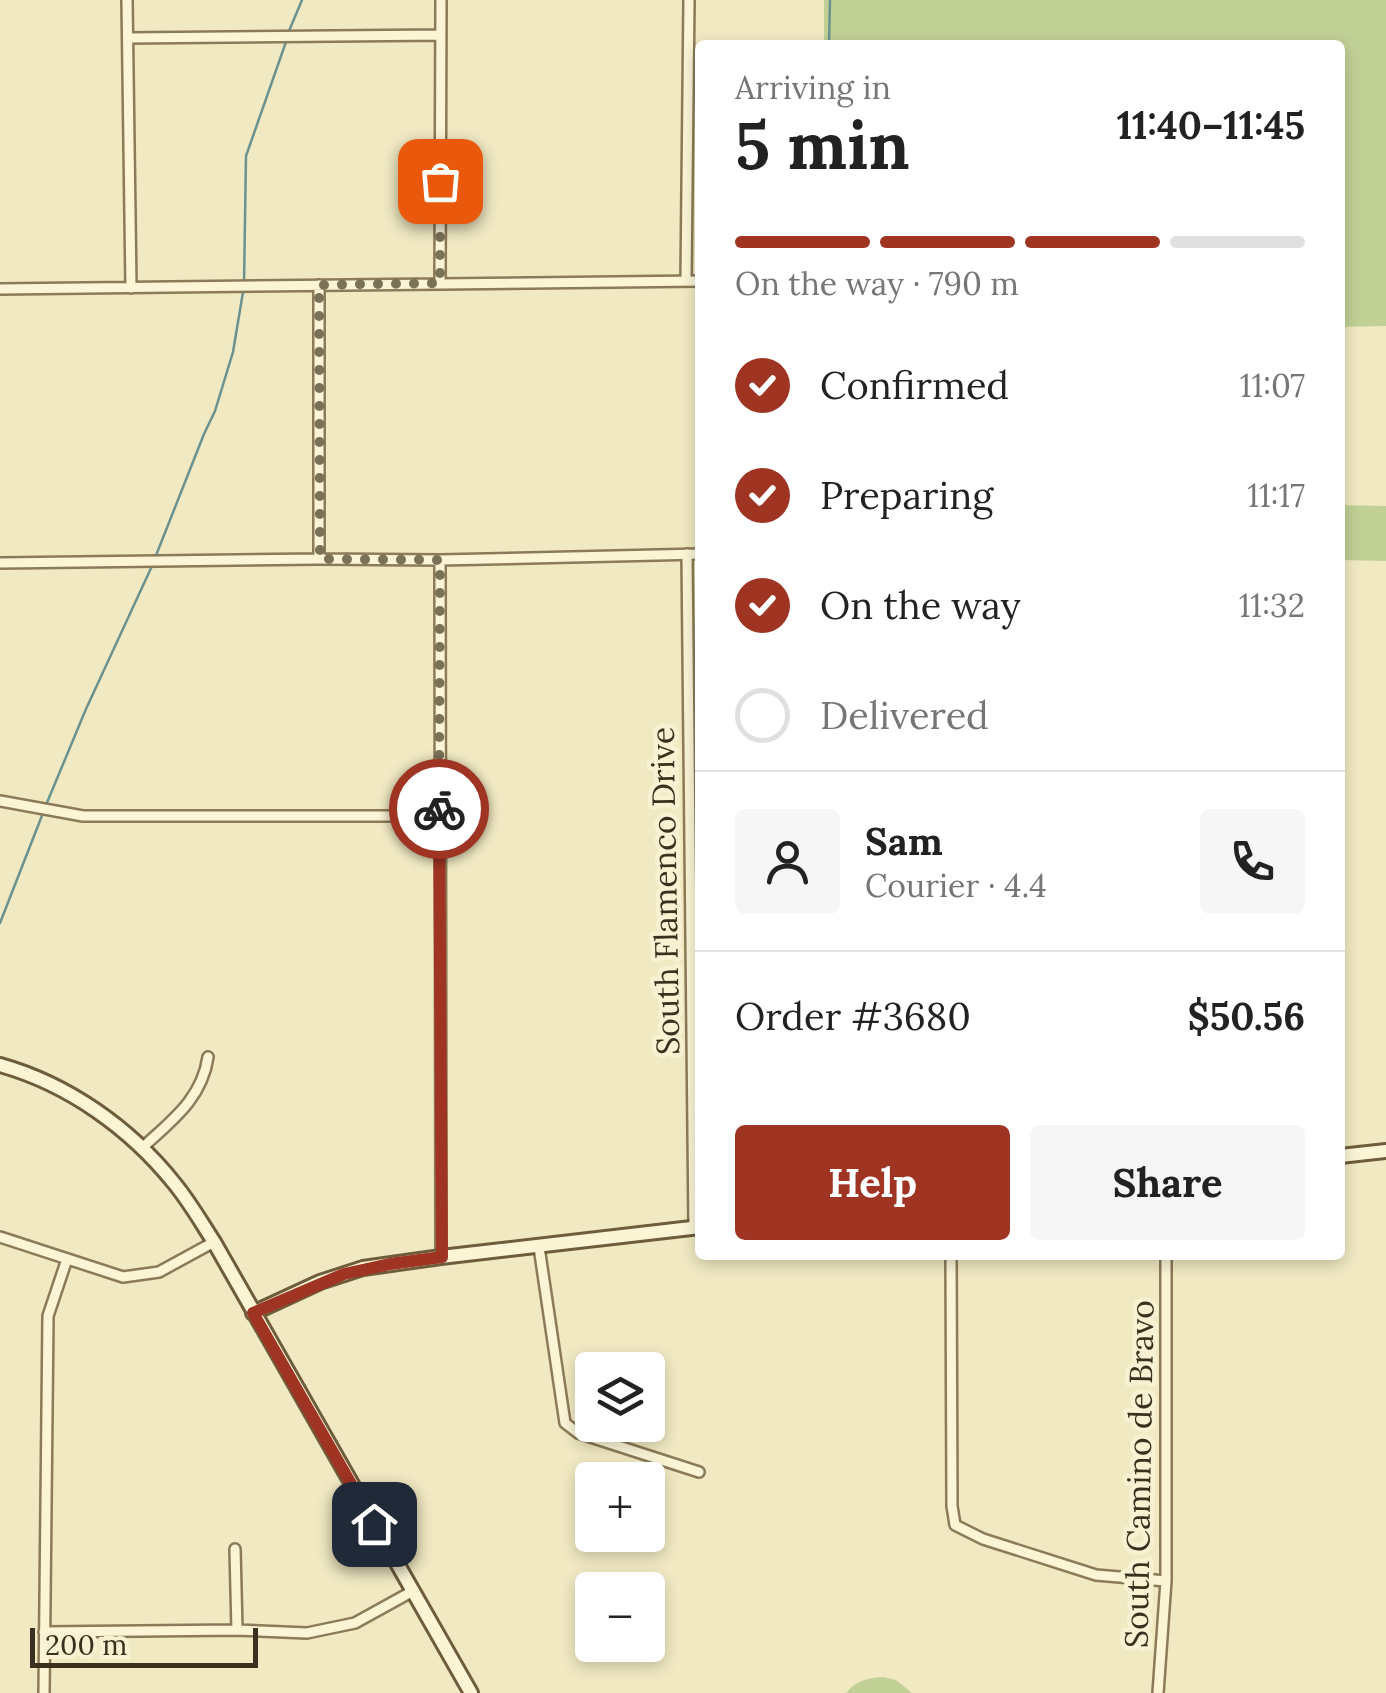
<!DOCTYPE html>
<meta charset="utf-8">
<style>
body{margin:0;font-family:Lora,serif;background:#f6f6f6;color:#222;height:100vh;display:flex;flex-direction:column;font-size:38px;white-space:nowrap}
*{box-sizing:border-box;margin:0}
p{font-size:32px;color:#767676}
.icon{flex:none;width:55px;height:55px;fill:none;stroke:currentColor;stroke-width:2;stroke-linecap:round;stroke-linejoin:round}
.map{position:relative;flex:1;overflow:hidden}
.sheet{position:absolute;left:695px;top:40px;width:650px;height:1220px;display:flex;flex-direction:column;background:#fff;border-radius:10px;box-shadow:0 5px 15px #0003}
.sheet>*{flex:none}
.fabs{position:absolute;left:575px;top:1352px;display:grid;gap:20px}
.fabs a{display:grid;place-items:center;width:90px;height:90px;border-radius:10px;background:#fff;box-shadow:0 5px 15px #0003;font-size:50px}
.scale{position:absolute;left:30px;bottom:25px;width:228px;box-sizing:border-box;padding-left:10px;border:5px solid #3b301d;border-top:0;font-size:28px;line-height:35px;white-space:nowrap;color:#3b301d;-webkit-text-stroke:8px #f8f2d2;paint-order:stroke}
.pin{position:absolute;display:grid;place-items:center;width:85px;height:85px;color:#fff;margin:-42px;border-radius:20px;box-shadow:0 5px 15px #0006}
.courier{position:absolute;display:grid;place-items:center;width:100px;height:100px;margin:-50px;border:8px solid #9f3423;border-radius:50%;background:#fff;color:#222;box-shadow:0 2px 12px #0007}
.headline em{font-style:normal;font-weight:700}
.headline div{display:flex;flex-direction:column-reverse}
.headline{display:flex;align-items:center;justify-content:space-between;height:170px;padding:0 40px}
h1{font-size:65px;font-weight:700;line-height:75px}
.bar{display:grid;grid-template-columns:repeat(4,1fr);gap:15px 10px;align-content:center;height:120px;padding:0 40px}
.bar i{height:12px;border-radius:8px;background:#e0e0e0}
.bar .on{background:#9f3423}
.bar p{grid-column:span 4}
.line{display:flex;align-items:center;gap:25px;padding:0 40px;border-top:2px solid #e0e0e0}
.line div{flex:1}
.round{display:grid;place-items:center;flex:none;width:105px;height:105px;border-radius:10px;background:#f6f6f6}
ol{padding:0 40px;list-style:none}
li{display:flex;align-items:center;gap:30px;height:110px}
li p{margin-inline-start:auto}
li .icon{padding:10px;border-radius:50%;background:#9f3423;color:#fff;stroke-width:4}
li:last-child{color:#767676}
li i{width:55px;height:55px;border:5px solid #e0e0e0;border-radius:50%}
.primary-button{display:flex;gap:20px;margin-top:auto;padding:20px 40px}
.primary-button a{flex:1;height:115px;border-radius:10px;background:#9f3423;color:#fff;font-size:40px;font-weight:700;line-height:115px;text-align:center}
.primary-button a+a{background:#f6f6f6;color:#222}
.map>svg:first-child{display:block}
.green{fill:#c1d095}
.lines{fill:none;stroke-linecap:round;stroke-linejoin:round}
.stream{stroke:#6b928e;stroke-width:2.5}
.street-casing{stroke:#8c7b58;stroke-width:14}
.secondary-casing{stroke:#6e5c3b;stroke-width:18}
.street{stroke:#fbf5d6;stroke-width:9}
.secondary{stroke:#fbf5d6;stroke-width:12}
.done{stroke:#7b7157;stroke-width:10;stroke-dasharray:0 18}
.route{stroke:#9f3423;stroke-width:12}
.labels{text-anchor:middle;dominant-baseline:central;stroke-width:9;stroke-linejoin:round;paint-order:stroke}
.street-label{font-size:32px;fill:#3b301d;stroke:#f8f2d2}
</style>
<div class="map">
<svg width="1386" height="1693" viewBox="0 0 1386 1693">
<rect width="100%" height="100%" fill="#f1e9c2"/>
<!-- green -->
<path class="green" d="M824 0H1386V326L1340 327V45H824Z
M1340 505 1386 506V561L1340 560Z
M883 1677 896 1680 912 1693H846C856 1681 867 1678 883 1677Z"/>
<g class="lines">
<!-- stream -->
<path class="stream" d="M289 31 302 0
M829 45 830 0
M244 284 246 156 287 39
M155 558 204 434 215 411 233 352 243 292
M46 805 86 709 152 566
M0 923 43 813"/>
<!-- street casing -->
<g class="street-casing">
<path id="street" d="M127 0 131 288
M128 38 441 35
M686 281 689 0
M440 283 441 0
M319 285V559
M0 289 700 281
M687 554 694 1227
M440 560 441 1257
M0 563 319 559 440 560 700 554
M0 801 83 816H439
M142 1148C171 1121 202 1099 208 1057
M0 1237 123 1277 159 1272 214 1242
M539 1247 565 1423 578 1433 699 1472
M951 1255 952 1506 955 1525 983 1539 1096 1575 1166 1581
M235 1549 237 1630
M44 1632 237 1630 307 1633 355 1623 413 1591
M44 1693 48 1316 67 1259
M1158 1693 1166 1581V1255"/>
</g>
<!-- secondary casing -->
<g class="secondary-casing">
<path id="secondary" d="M0 1065C68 1084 130 1128 174 1183 189 1201 201 1222 214 1242L471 1693
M1340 1156 1386 1151
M253 1313 320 1282 363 1268 441 1257 700 1227"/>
</g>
<!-- street -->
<use href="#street" class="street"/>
<!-- secondary -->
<use href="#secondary" class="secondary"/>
</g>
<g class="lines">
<!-- done -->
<path class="done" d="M439 809 440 560 320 559 319 285 440 283V181"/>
<!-- route -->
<path class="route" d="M374 1524 253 1313 344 1274 390 1264 442 1257 439 809"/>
</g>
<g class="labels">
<!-- street labels -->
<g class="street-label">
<text transform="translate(665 891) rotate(-91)">South Flamenco Drive</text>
<text transform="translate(1139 1474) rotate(-89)">South Camino de Bravo</text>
</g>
</g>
</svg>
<div class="fabs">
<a><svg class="icon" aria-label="layers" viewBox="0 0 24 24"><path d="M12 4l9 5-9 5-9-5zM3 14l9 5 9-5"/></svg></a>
<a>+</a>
<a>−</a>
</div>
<div class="scale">200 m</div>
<div class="pin" style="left:440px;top:181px;background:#ea580c"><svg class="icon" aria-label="bag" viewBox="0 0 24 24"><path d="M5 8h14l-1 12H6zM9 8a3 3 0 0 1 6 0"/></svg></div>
<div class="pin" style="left:374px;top:1524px;background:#1f2937"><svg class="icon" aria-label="home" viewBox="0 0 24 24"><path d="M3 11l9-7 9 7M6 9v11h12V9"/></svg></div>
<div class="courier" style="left:439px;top:809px"><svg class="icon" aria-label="bike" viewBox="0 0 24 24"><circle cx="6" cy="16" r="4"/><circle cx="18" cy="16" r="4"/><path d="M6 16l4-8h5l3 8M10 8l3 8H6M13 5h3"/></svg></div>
<section class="sheet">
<div class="headline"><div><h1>5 min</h1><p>Arriving in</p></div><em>11:40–11:45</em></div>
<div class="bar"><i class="on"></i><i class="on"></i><i class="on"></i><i></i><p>On the way · 790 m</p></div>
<ol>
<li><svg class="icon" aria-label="check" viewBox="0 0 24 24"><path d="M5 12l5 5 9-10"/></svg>Confirmed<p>11:07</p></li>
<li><svg class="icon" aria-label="check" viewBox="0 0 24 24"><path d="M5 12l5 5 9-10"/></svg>Preparing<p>11:17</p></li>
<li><svg class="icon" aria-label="check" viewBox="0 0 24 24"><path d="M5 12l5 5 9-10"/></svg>On the way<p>11:32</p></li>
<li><i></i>Delivered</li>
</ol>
<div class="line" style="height:180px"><a class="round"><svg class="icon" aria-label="person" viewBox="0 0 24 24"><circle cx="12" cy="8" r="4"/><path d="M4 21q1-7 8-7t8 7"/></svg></a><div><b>Sam</b><p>Courier · 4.4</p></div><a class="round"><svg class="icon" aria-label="phone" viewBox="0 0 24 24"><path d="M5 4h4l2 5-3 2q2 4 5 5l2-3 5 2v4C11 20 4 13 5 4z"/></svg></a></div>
<div class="line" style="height:130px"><div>Order #3680</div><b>$50.56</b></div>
<div class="primary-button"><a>Help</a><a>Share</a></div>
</section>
</div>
